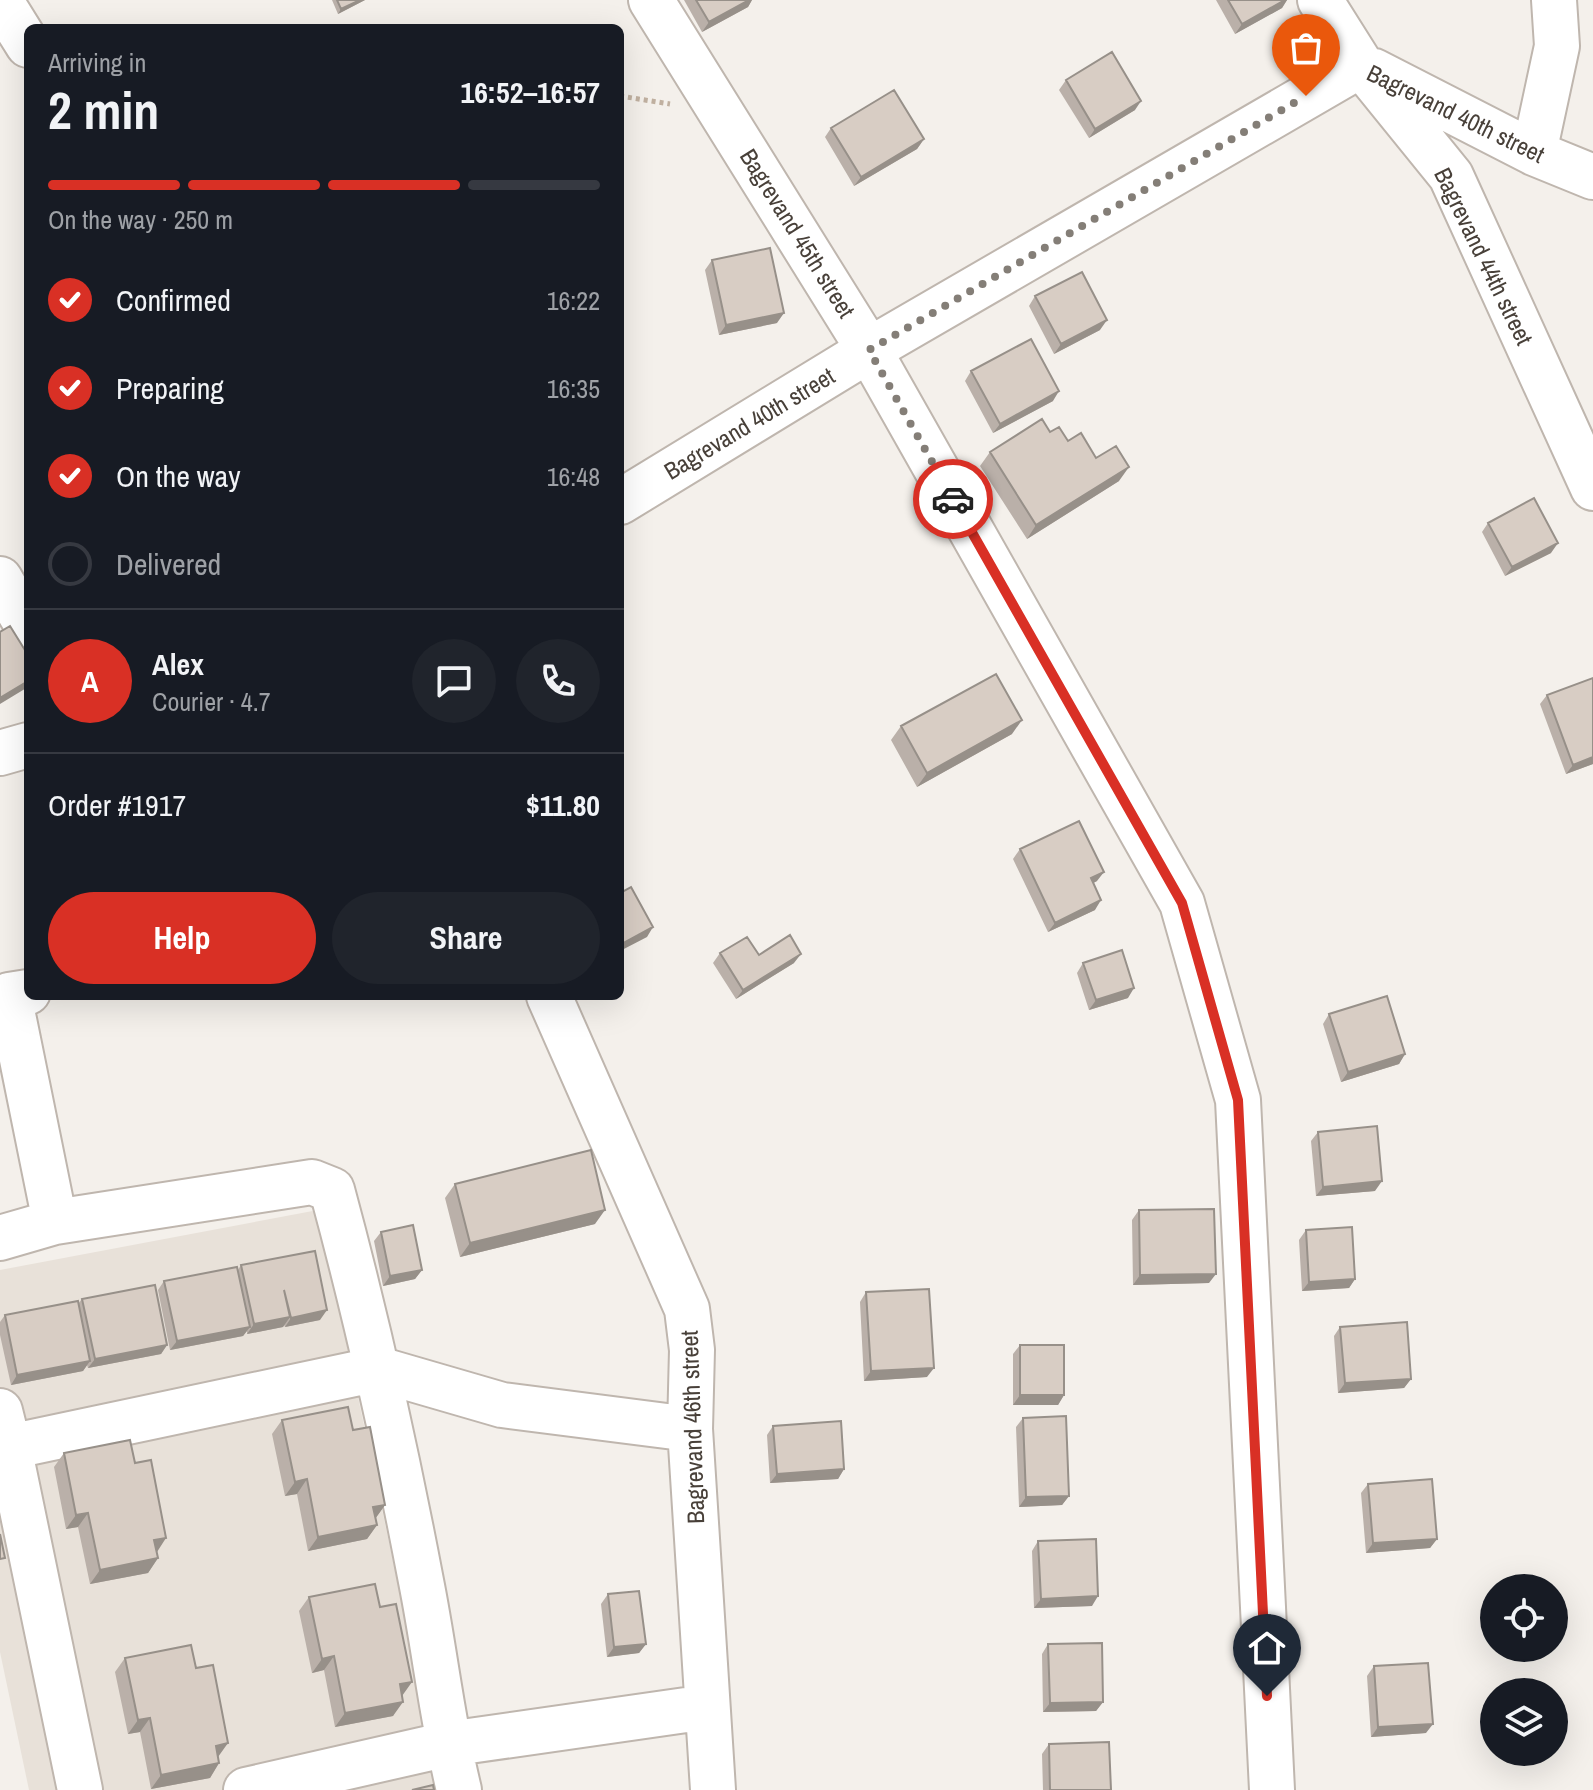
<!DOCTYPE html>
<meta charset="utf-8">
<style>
body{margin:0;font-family:"Archivo Narrow",sans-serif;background:#20242c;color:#f1f3f6;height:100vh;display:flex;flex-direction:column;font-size:30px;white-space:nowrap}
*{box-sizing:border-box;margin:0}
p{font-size:26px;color:#9ea1a6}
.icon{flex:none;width:44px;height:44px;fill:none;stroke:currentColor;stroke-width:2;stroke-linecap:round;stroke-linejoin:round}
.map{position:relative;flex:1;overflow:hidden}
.sheet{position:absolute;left:24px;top:24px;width:600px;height:976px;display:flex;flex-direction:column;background:#171b24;border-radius:12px;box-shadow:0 8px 32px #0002}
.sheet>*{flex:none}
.controls{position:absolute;left:1480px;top:1574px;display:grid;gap:16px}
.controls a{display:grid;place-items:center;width:88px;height:88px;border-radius:50%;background:#171b24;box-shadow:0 8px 32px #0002;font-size:40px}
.pin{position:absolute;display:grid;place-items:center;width:68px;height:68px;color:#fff;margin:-82px -34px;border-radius:50% 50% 50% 0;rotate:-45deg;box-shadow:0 0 8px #0007}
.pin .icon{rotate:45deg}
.courier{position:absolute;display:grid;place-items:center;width:80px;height:80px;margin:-40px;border:6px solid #d93025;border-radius:50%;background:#fff;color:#222;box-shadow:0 2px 10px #0007}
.overview em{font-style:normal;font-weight:700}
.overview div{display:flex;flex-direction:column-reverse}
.overview{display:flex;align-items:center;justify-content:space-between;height:136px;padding:0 24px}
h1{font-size:52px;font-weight:700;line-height:60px}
.bar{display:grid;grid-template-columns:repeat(4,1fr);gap:12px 8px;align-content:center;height:96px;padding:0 24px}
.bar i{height:10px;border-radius:6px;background:#363941}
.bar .current{background:#d93025}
.bar p{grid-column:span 4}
.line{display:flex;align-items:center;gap:20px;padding:0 24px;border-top:2px solid #363941}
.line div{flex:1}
.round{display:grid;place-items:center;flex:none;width:84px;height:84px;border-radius:42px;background:#20242c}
ol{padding:0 24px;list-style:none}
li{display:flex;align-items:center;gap:24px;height:88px}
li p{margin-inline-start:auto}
li .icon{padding:8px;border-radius:50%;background:#d93025;color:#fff;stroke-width:4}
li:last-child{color:#9ea1a6}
li i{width:44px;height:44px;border:4px solid #363941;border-radius:50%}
.primary-button{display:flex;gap:16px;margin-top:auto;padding:16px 24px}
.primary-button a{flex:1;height:92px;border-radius:48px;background:#d93025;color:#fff;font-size:32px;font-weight:700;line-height:92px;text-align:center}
.primary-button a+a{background:#20242c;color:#f1f3f6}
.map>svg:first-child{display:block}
.residential{fill:#e8e1d9}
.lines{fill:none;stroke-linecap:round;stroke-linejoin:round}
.minor-casing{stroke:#bfb6ae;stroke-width:48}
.path{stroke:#c0b0a0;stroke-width:5;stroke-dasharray:4 4;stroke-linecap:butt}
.minor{stroke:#fff;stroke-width:44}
.wall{fill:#bab0a9}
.shaded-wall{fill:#979089}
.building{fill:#d8cdc4;stroke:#979089;stroke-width:2}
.done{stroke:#847e77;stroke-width:8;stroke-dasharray:0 14.4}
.route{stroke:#d93025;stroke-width:10}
.labels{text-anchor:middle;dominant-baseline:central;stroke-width:6;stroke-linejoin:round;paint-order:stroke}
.street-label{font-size:24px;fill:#484039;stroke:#fff}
</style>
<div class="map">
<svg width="1593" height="1790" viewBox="0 0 1593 1790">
<rect width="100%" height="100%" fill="#f4f0eb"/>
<!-- residential -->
<path class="residential" d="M318 1210 442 1790H29L0 1652V1270Z"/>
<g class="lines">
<!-- minor casing -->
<g class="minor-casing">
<path id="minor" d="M0 0 28 45
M651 0 869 350 1182 903 1238 1100 1272 1790
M1320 0 1361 65 1451 176 1593 488
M1374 71 1534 153 1593 177
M1534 153 1557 46 1554 0
M620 502 869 350 1361 65
M0 579 28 627
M0 753 28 745
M549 996 687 1309 692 1350 690 1429 713 1790
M55 1222 312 1182 332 1190C367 1319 396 1450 421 1581 435 1651 442 1721 459 1790
M0 1238 55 1222 9 995 28 992
M0 1411 9 1447
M80 1790 9 1447 378 1369 502 1405 690 1429
M246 1790 448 1744 707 1707"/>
</g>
<!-- path -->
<path class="path" d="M620 96 670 104"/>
<!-- minor -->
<use href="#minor" class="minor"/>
</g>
<!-- wall -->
<path class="wall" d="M332 0H365L338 14Z
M684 0H752L748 7 702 32Z
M1216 0H1287L1282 8 1235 34Z
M1066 80 1135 110 1089 138 1059 90Z
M831 128 924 139 917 149 854 186 825 137Z
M712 260 777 323 719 335 705 270Z
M1035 296 1100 330 1054 354 1029 306Z
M971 371 1053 401 993 433 965 381Z
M1050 432 1068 441 1096 458 1119 481 1027 539 980 466 990 452Z
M1488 523 1551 553 1505 576 1482 532Z
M1547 695 1593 764 1566 774 1540 704Z
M901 726 1012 734 917 787 891 740Z
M1020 849 1097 881 1093 883 1095 910 1048 932 1013 859Z
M720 953 759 955 794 963 736 999 713 963Z
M1083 963 1128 998 1089 1010 1077 973Z
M1329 1014 1405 1054 1399 1064 1341 1082 1323 1024Z
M1318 1132 1375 1191 1316 1196 1311 1141Z
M455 1184 595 1224 460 1257 445 1198Z
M1139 1210 1209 1283 1133 1285 1132 1220Z
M1306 1230 1355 1279 1349 1288 1302 1291 1299 1240Z
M381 1232 422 1270 415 1279 383 1286 374 1241Z
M241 1265 320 1320 285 1327 284 1325 283 1327 247 1334V1331L243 1336 170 1350 158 1290 164 1281 238 1270Z
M866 1292 927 1377 864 1381 860 1302Z
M82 1299 167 1345 161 1354 88 1368 87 1365 83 1371 11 1385 0 1335V1322L5 1315 78 1304Z
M1340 1327 1411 1379 1404 1388 1338 1393 1334 1336Z
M1020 1345 1064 1395 1058 1405H1013V1354Z
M1023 1418 1069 1496 1062 1505 1019 1507 1016 1427Z
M282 1420 353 1430 385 1505 375 1519 377 1525 367 1539 308 1551 297 1494 285 1496 272 1434Z
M773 1426 844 1469 838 1479 770 1483 767 1435Z
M64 1453 135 1463 158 1558 148 1573 90 1584 78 1527 66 1529 54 1467Z
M1368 1484 1437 1539 1430 1548 1366 1553 1361 1493Z
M1038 1541 1092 1606 1034 1608 1032 1551Z
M608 1594 646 1644 639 1653 607 1657 601 1604Z
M309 1597 402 1696 393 1716 335 1727 324 1670 312 1673 299 1611Z
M1048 1644 1103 1702 1096 1711 1043 1712 1042 1654Z
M125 1658 196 1668 219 1763 210 1778 151 1789 140 1732 128 1734 115 1672Z
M1374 1666 1426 1733 1371 1737 1367 1676Z
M1049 1744 1111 1790H1043L1042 1754Z"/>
<!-- shaded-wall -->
<path class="shaded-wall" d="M360 0H365L338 14 341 9Z
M749 0H752L748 7 702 32 709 22Z
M1285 0H1287L1282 8 1235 34 1242 24Z
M1141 101 1135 110 1089 138 1095 129Z
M924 139 917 149 854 186 861 177Z
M784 313 777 323 719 335 726 325Z
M1107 320 1100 330 1054 354 1061 344Z
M1059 391 1053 401 993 433 1000 424Z
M1129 467 1119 481 1027 539 1036 525Z
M1558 543 1551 553 1505 576 1512 567Z
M28 681V687L0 704V698Z
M1022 720 1012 734 917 787 927 773Z
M1593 757V764L1566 774 1573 765Z
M1104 872 1097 881 1084 888 1091 878Z
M1101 900 1095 910 1048 932 1055 923Z
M653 927 647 937 620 951V945Z
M801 954 794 963 736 999 743 990Z
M1134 988 1128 998 1089 1010 1096 1000Z
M1405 1054 1399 1064 1341 1082 1348 1072Z
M1382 1181 1375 1191 1316 1196 1323 1187Z
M605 1210 595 1224 460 1257 470 1243Z
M422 1270 415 1279 383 1286 390 1276Z
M1216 1274 1209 1283 1133 1285 1140 1275Z
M1355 1279 1349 1288 1302 1291 1309 1282Z
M327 1310 320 1320 285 1327 291 1318Z
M290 1317 283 1327 247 1334 254 1324Z
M250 1327 243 1336 170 1350 177 1341Z
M167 1345 161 1354 88 1368 95 1359Z
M90 1361 83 1371 11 1385 17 1375Z
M934 1368 927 1377 864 1381 871 1371Z
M1411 1379 1404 1388 1338 1393 1345 1383Z
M1020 1395H1064L1058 1405H1013Z
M844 1469 838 1479 770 1483 777 1474Z
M307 1479 297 1494 285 1496 295 1482Z
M1069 1496 1062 1505 1019 1507 1026 1497Z
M385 1505 375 1519 373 1507Z
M88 1513 78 1527 66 1529 76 1515Z
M377 1525 367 1539 308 1551 318 1537Z
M166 1538 157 1552 154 1540Z
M1437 1539 1430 1548 1366 1553 1373 1543Z
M158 1558 148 1573 90 1584 100 1570Z
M1098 1596 1092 1606 1034 1608 1041 1599Z
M646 1644 639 1653 607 1657 614 1647Z
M334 1656 324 1670 312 1673 322 1659Z
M412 1682 402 1696 400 1684Z
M403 1702 393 1716 335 1727 345 1713Z
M1103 1702 1096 1711 1043 1712 1050 1703Z
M150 1718 140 1732 128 1734 138 1720Z
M1433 1724 1426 1733 1371 1737 1378 1727Z
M228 1743 218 1757 216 1746Z
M219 1763 210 1778 151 1789 161 1775Z"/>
<!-- building -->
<path class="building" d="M337 0H360L341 9Z
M696 0H749L709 22Z
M1228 0H1285L1242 24Z
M1112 52 1141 101 1095 129 1066 80Z
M894 90 924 139 861 177 831 128Z
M770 248 784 313 726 325 712 260Z
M1082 272 1107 320 1061 344 1035 296Z
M1031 339 1059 391 1000 424 971 371Z
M1042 419 1050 432 1059 427 1068 441 1081 433 1096 458 1116 446 1129 467 1036 525 990 452Z
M1534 498 1558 543 1512 567 1488 523Z
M10 626 28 655V681L0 698V632Z
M996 674 1022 720 927 773 901 726Z
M1593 678V757L1573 765 1547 695Z
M1079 821 1104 872 1091 878 1101 900 1055 923 1020 849Z
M631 887 653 927 620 945V893Z
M790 935 801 954 743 990 720 953 747 937 759 955Z
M1122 950 1134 988 1096 1000 1083 963Z
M1387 996 1405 1054 1348 1072 1329 1014Z
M1377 1126 1382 1181 1323 1187 1318 1132Z
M591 1150 605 1210 470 1243 455 1184Z
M1214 1209 1216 1274 1140 1275 1139 1210Z
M413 1225 422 1270 390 1276 381 1232Z
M1352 1227 1355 1279 1309 1282 1306 1230Z
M315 1251 327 1310 291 1318 284 1290 290 1317 254 1324 241 1265Z
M237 1267 250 1327 177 1341 164 1281Z
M155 1285 167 1345 95 1359 82 1299Z
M929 1289 934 1368 871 1371 866 1292Z
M78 1301 90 1361 17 1375 5 1315Z
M1407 1322 1411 1379 1345 1383 1340 1327Z
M1020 1345H1064V1395H1020Z
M348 1407 353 1430 370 1427 385 1505 373 1507 377 1525 318 1537 307 1479 295 1482 282 1420Z
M1066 1416 1069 1496 1026 1497 1023 1418Z
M841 1421 844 1469 777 1474 773 1426Z
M130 1440 135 1463 151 1460 166 1538 154 1540 158 1558 100 1570 88 1513 76 1515 64 1453Z
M1432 1479 1437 1539 1373 1543 1368 1484Z
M0 1534 5 1558 0 1559Z
M1096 1539 1098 1596 1041 1599 1038 1541Z
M375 1584 380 1607 396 1604 412 1682 400 1684 403 1702 345 1713 334 1656 322 1659 309 1597Z
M639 1591 646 1644 614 1647 608 1594Z
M1102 1643 1103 1702 1050 1703 1048 1644Z
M191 1645 196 1668 213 1665 228 1743 216 1746 219 1763 161 1775 150 1718 138 1720 125 1658Z
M1428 1663 1433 1724 1378 1727 1374 1666Z
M1109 1742 1111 1790H1050L1049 1744Z
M433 1785 434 1790H412Z"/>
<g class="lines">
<!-- done -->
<path class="done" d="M953 499 869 350 1306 96"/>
<!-- route -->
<path class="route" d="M953 499 1182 903 1238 1100 1267 1696"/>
</g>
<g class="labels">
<!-- street labels -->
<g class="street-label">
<text transform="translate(1456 113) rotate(26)">Bagrevand 40th street</text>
<text transform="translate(798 233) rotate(58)">Bagrevand 45th street</text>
<text transform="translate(1484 256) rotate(64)">Bagrevand 44th street</text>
<text transform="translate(749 423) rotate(-31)">Bagrevand 40th street</text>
<text transform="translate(692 1427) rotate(-92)">Bagrevand 46th street</text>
</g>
</g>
</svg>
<div class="controls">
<a><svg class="icon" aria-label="locate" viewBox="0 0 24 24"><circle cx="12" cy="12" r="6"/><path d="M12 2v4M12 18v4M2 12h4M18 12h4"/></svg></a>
<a><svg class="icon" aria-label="layers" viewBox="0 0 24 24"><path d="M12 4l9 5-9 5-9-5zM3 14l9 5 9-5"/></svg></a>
</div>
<div class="pin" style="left:1306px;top:96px;background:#ea580c"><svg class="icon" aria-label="bag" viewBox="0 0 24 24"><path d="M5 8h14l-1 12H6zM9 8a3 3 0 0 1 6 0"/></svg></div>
<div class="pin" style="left:1267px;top:1696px;background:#1f2937"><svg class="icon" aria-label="home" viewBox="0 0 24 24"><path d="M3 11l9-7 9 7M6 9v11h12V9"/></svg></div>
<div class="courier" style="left:953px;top:499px"><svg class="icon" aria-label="car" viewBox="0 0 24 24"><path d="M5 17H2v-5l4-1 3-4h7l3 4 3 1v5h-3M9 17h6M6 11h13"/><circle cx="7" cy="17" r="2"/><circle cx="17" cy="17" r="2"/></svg></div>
<section class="sheet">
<div class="overview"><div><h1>2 min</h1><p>Arriving in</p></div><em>16:52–16:57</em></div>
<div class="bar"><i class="current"></i><i class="current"></i><i class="current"></i><i></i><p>On the way · 250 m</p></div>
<ol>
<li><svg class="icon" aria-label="check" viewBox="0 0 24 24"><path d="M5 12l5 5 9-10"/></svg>Confirmed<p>16:22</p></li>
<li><svg class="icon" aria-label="check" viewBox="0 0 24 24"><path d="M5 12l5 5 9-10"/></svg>Preparing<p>16:35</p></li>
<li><svg class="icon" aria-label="check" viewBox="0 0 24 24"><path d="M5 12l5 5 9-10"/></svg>On the way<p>16:48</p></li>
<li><i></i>Delivered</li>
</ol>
<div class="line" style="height:144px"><b class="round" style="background:#d93025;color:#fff">A</b><div><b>Alex</b><p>Courier · 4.7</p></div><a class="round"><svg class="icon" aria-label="chat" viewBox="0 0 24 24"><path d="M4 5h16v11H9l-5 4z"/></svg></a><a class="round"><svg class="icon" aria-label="phone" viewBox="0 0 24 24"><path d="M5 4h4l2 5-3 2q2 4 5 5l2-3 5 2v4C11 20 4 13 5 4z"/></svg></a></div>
<div class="line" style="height:104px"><div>Order #1917</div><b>$11.80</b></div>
<div class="primary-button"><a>Help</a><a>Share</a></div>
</section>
</div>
